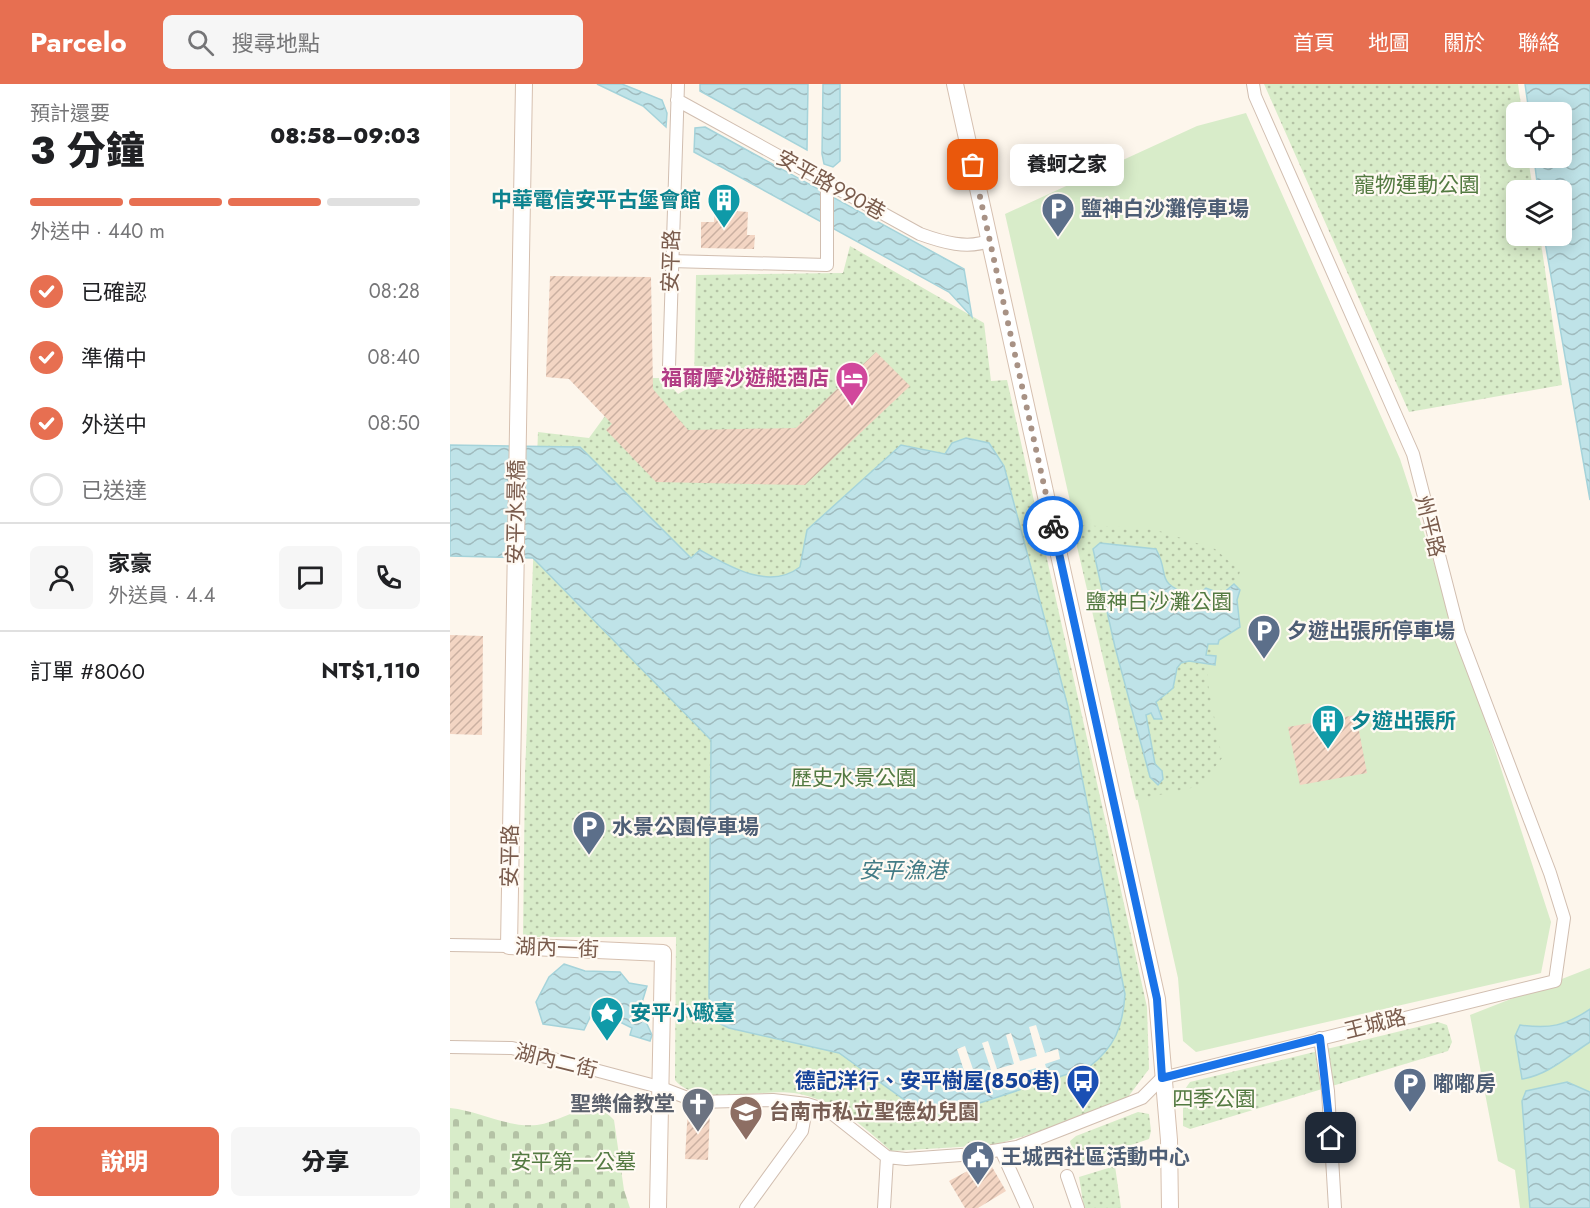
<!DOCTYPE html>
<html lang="zh-TW">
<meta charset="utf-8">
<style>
body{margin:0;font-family:Jost,"Noto Sans TC",sans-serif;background:#f6f6f6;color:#202124;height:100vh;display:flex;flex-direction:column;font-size:22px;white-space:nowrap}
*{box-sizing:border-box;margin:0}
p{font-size:20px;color:#757577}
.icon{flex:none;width:33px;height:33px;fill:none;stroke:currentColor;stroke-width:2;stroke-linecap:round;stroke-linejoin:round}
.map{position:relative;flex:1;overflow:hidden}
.details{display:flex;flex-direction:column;background:#fff;width:450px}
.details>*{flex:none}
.controls{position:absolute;left:1056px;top:18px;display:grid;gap:12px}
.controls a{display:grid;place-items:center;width:66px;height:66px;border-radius:9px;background:#fff;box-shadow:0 3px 15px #0003;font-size:30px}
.pin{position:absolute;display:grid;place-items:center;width:51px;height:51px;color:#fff;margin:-26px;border-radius:12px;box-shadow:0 3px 9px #0006}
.courier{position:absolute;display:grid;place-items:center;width:60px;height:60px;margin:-30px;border:4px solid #1a73e8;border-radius:50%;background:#fff;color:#222;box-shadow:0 2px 8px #0007}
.bubble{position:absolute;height:42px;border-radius:9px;background:#fff;box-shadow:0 3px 15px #0003;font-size:20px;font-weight:800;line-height:42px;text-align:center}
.summary em{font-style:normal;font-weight:800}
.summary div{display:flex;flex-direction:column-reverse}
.summary{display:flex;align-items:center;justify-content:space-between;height:102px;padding:0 30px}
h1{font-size:39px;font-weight:800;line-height:45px}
.bar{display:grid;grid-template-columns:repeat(4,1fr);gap:9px 6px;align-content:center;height:72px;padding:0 30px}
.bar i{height:8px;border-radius:4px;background:#e0e0e0}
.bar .on{background:#e76f51}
.bar p{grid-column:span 4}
.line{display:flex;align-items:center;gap:15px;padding:0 30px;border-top:2px solid #e0e0e0}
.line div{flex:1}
.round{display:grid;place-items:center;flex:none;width:63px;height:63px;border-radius:9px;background:#f6f6f6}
ol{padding:0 30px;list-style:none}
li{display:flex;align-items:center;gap:18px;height:66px}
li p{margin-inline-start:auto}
li .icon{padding:6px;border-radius:50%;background:#e76f51;color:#fff;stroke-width:4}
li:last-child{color:#757577}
li i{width:33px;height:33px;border:3px solid #e0e0e0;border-radius:50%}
.primary-button{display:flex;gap:12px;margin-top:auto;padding:12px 30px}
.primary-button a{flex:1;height:69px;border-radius:9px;background:#e76f51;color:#fff;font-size:24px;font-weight:800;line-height:69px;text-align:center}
.primary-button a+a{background:#f6f6f6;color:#202124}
header{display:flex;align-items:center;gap:36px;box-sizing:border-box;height:84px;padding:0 30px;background:#e76f51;color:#fff}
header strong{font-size:28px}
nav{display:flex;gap:33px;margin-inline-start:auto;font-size:21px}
.search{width:420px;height:54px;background:#f6f6f6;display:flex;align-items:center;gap:15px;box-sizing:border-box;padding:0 21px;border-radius:9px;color:#757577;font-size:22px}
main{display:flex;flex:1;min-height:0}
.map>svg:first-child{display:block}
.grass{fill:#d8ecc9}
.cemetery{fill:url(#cemetery-stones)}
.park{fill:url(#park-dots)}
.water{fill:url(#water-waves);stroke:#a5d3da;stroke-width:1.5}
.pier{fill:#fdf6ec}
.building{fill:url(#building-hatch)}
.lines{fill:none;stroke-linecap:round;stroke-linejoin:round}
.street-casing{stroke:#d1beb0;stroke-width:14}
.secondary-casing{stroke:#d6c0b0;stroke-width:18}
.street{stroke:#fff;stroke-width:12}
.secondary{stroke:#fff;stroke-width:16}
.done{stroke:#a89285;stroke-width:6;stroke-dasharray:0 10.8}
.route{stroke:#1a73e8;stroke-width:8}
.labels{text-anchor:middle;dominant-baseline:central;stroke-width:4.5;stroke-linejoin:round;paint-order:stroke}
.street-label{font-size:21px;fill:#7a5c4d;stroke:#fffaf3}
.park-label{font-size:21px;fill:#537a41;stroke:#fffaf3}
.culture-label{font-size:21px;font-weight:bold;fill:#0d838f;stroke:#fffaf3;text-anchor:start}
.service-label{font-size:21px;font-weight:bold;fill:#4e5e75;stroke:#fffaf3;text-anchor:start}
.hotel-label{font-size:21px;font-weight:bold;fill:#b23c85;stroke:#fffaf3;text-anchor:end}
.transit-label{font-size:21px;font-weight:bold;fill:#164399;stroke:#fffaf3;text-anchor:end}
.worship-label{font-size:21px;font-weight:bold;fill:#5b616d;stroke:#fffaf3;text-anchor:end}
.education-label{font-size:21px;font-weight:bold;fill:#785e54;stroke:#fffaf3;text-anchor:start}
.water-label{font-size:22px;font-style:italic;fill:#437c86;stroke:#fffaf3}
</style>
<header>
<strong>Parcelo</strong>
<div class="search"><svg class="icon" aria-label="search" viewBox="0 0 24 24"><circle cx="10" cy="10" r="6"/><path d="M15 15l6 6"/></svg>搜尋地點</div>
<nav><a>首頁</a><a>地圖</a><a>關於</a><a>聯絡</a></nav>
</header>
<main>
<section class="details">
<div class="summary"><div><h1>3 分鐘</h1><p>預計還要</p></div><em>08:58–09:03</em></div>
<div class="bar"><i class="on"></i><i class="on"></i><i class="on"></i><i></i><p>外送中 · 440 m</p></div>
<ol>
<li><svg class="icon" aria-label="check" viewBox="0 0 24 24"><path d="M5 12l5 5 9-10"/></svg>已確認<p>08:28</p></li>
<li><svg class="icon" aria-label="check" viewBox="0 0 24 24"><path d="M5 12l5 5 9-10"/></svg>準備中<p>08:40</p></li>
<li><svg class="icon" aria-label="check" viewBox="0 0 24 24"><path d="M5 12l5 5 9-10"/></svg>外送中<p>08:50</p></li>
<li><i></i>已送達</li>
</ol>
<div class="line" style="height:108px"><a class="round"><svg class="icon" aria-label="person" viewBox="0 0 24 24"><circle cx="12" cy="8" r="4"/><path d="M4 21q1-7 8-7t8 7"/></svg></a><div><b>家豪</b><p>外送員 · 4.4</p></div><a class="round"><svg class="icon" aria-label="chat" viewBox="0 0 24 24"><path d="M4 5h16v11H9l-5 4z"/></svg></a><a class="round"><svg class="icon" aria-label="phone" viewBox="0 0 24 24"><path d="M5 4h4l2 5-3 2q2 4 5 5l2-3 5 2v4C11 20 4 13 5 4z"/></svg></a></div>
<div class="line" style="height:78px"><div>訂單 #8060</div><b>NT$1,110</b></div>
<div class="primary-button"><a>說明</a><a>分享</a></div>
</section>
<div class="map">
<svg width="1140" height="1124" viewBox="0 0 1140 1124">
<defs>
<pattern id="cemetery-stones" width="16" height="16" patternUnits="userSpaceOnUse" patternTransform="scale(1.5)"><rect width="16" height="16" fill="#d8ecc9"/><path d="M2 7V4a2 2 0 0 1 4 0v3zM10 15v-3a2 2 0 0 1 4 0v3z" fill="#b4c2a5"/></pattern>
<pattern id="park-dots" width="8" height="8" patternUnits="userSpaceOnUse" patternTransform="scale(1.5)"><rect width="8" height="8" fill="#d8ecc9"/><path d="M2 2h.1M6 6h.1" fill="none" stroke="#b4c2a5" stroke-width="1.8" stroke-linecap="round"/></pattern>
<pattern id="water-waves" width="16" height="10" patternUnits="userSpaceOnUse" patternTransform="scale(1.5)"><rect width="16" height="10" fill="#bfe3e8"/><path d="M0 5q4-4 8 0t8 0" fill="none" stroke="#a0bbbe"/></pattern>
<pattern id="building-hatch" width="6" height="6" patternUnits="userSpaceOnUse" patternTransform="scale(1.5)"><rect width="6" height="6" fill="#f3d5c3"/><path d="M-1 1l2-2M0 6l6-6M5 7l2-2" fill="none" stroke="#cab0a1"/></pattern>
</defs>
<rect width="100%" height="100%" fill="#fdf6ec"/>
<!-- grass -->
<path class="grass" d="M796 29 950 375 1101 838 1091 889 746 968 733 957 728 894 555 130 747 42Z
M1140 884V1124H1070L1065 1086 1048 1077 1020 931Z"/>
<!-- cemetery -->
<path class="cemetery" d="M0 1024C30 1027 57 1044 87 1041 114 1038 141 1010 164 1036L174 1106 180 1124H0Z"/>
<!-- park -->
<path class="park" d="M814 0H1068L1072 28H1066V74H1078L1083 106H1066V152H1090L1112 301 959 328Z
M400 162 534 239 541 297 557 296 697 923 699 985 678 1013 601 1044 544 1061 441 1067C413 1042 384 1015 344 1009 311 1004 248 1024 225 996L226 853H73L75 691 88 348 139 354 155 332 195 294H213L228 310 244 301 246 191 393 189Z
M622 441 700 444 765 465 790 487 783 515 764 556 757 595 772 674 750 702 686 716Z
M988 938 997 941 1002 958 998 967 740 1045 733 1042V1008L740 998Z
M688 1028 699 1030 701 1047 699 1055 625 1080 620 1057 626 1052Z
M665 1082 671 1124H634L629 1093Z"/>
<!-- water -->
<path class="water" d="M147 0H172L212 16 217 29 216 43 193 22Z
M250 0H358L357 66 250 7Z
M373 0H390V77L383 83 374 80 372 70Z
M1075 0H1140V416L1094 152H1112V106H1088L1084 74H1112V28H1079Z
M255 43 514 185 522 233 499 208 244 68 245 44Z
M516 354 539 359 554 382 618 623 675 910C673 942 665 963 639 983L493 1031 472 1026 459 1019 389 969 279 944 264 937 259 913 261 656 83 474 0 472V361L130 363 241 474 250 466C278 482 319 507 350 483L357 446 451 361 495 370 502 359Z
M650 459 706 465C722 495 701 495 744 514L756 504 772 510 784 500 790 506 787 516 790 543 769 556 768 560H758L756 571 766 572 765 581 739 577 731 579 727 584 723 604 706 618 712 635H704L701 629 696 631 705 680 712 687 713 695 708 701 700 693 665 563 643 465Z
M114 880 135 887 170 888 179 899 197 902 190 925 202 951 200 957 180 951 182 944 144 925 134 946 93 940 86 918 99 893Z
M1140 925V958C1118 972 1098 991 1072 995L1065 952 1070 941C1100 945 1115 942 1140 925Z
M1117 998 1140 1008V1124H1080L1072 1017 1076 1007Z"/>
<!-- pier -->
<path class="pier" d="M586 941 595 969 608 965 610 975 595 980 599 993 604 992 606 998 592 1003 586 984 507 1008 504 998 516 993 507 965 515 962 525 991 541 986 532 959 538 957 547 985 564 980 556 951 561 949 570 977 587 972 579 943Z"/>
<!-- building -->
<path class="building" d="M265 118H286V127L298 128 297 151H305L304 165 251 164V138H264Z
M100 192 201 193 203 305 238 346 346 344 426 268 460 302 355 401 206 398 156 346 162 340 119 295 96 293Z
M0 551 33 552 32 651 0 650Z
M906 631 917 689 850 701 838 643Z
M238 1023 260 1026 258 1076 235 1075Z
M538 1076 556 1107 528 1124H515L499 1097Z"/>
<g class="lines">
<!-- street casing -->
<g class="street-casing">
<path id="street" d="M227 16 470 150C492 158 518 166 541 156
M220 177 377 181V101
M219 283 228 0
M0 861 59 862
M870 954 878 1007 885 1124
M0 963 62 964 209 1003 248 1018 323 1016 357 1020 379 1027 437 1073 456 1075 525 1070 567 1063 692 1014 712 994 1105 897 1114 834 1100 789 1009 549 963 370 805 12 803 0
M551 1066 577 1124
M617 1092 628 1124
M296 1124 352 1047 357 1020
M434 1124 437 1073"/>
</g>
<!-- secondary casing -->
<g class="secondary-casing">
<path id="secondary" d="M74 0 59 862 213 869 208 1124
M505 0 707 915 719 1056 720 1124"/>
</g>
<!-- street -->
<use href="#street" class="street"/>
<!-- secondary -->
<use href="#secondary" class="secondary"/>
</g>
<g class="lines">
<!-- done -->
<path class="done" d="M523 81 603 442"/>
<!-- route -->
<path class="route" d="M603 442 707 915 712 994 870 954 881 1054"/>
</g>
<!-- icons -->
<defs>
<g id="building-pin" transform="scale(1.725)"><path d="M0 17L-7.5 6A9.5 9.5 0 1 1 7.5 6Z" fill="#0f9aa8" stroke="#fffaf3"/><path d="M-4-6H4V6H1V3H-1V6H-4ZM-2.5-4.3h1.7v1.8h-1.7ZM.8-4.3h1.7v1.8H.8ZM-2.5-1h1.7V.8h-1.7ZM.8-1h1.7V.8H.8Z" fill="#fff"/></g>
<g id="parking-pin" transform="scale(1.725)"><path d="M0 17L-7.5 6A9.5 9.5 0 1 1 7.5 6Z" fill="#5c6f8a" stroke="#fffaf3"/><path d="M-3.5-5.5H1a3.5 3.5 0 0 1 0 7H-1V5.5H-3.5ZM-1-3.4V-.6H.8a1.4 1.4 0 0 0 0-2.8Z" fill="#fff"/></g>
<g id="hotel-pin" transform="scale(1.725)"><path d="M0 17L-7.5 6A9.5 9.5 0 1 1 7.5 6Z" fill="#d1479c" stroke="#fffaf3"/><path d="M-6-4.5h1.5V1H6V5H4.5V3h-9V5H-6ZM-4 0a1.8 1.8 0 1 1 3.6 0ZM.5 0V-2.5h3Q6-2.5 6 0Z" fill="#fff"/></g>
<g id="sight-pin" transform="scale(1.725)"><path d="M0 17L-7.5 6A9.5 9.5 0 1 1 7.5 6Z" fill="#0f9aa8" stroke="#fffaf3"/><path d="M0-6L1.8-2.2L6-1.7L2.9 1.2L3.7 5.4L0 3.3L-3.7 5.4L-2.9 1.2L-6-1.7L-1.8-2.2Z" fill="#fff"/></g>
<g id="bus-pin" transform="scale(1.725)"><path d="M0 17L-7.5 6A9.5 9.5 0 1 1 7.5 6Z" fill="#1a4fb4" stroke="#fffaf3"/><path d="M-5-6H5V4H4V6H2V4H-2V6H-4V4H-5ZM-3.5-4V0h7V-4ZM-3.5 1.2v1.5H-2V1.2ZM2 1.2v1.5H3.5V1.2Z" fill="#fff"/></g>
<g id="church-pin" transform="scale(1.725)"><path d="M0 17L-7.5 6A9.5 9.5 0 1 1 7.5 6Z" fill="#6b7280" stroke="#fffaf3"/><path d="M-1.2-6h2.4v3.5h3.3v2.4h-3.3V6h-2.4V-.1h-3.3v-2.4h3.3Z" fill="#fff"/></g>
<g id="school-pin" transform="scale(1.725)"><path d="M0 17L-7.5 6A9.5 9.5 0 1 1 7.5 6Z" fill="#8d6e63" stroke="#fffaf3"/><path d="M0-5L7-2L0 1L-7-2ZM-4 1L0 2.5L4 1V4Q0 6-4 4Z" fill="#fff"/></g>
<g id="civic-pin" transform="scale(1.725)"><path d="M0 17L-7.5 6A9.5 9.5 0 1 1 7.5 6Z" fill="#5c6f8a" stroke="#fffaf3"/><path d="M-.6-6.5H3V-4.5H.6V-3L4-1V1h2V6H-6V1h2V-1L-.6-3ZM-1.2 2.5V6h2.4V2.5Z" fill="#fff"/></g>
</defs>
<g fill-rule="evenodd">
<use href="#building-pin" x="274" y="116"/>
<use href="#parking-pin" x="608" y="125"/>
<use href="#hotel-pin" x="402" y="294"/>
<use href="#parking-pin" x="814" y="547"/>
<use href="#building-pin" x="878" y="637"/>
<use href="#parking-pin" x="139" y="743"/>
<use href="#sight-pin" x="157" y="929"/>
<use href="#bus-pin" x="633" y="997"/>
<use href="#parking-pin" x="960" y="1000"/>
<use href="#church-pin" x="248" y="1020"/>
<use href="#school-pin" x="296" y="1028"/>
<use href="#civic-pin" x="528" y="1073"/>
</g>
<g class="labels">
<!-- street labels -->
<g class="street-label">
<text transform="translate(381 101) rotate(29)">安平路990巷</text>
<text transform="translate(221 177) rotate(-88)">安平路</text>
<text transform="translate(66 428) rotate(-89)">安平水景橋</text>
<text transform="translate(980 442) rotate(76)">州平路</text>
<text transform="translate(60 772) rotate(-89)">安平路</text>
<text transform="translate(107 864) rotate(2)">湖內一街</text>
<text transform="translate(925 940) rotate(-14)">王城路</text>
<text transform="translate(106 977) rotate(14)">湖內二街</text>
</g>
<!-- park labels -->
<g class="park-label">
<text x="967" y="101">寵物運動公園</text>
<text x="709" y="518">鹽神白沙灘公園</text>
<text x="404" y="694">歷史水景公園</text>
<text x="764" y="1015">四季公園</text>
<text x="123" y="1078">安平第一公墓</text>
</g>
<!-- culture labels -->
<g class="culture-label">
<text x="251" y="116" text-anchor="end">中華電信安平古堡會館</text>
<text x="901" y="637">夕遊出張所</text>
<text x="180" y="929">安平小礮臺</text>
</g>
<!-- service labels -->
<g class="service-label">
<text x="631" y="125">鹽神白沙灘停車場</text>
<text x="837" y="547">夕遊出張所停車場</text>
<text x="162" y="743">水景公園停車場</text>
<text x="983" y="1000">嘟嘟房</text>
<text x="551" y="1073">王城西社區活動中心</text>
</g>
<!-- hotel labels -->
<g class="hotel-label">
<text x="379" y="294">福爾摩沙遊艇酒店</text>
</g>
<!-- transit labels -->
<g class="transit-label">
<text x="610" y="997">德記洋行、安平樹屋(850巷)</text>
</g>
<!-- worship labels -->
<g class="worship-label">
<text x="225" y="1020">聖樂倫教堂</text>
</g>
<!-- education labels -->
<g class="education-label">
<text x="319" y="1028">台南市私立聖德幼兒園</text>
</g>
<!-- water labels -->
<g class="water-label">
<text x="453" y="786">安平漁港</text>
</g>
</g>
</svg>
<div class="controls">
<a><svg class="icon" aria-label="locate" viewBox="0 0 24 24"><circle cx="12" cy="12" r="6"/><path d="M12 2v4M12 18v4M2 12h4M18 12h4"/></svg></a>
<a><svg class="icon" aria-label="layers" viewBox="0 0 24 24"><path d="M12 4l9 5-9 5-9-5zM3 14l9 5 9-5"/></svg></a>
</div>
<div class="pin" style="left:523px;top:81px;background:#ea580c"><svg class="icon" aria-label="bag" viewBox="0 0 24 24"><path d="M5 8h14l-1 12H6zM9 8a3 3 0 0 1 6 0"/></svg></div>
<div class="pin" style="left:881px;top:1054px;background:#1f2937"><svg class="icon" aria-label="home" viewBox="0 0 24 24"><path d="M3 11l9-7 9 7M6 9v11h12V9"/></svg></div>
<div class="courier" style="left:603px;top:442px"><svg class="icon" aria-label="bike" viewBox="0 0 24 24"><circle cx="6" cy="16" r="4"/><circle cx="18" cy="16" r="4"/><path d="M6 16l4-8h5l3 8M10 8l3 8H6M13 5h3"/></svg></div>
<div class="bubble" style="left:560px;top:60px;width:114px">養蚵之家</div>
</div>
</main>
